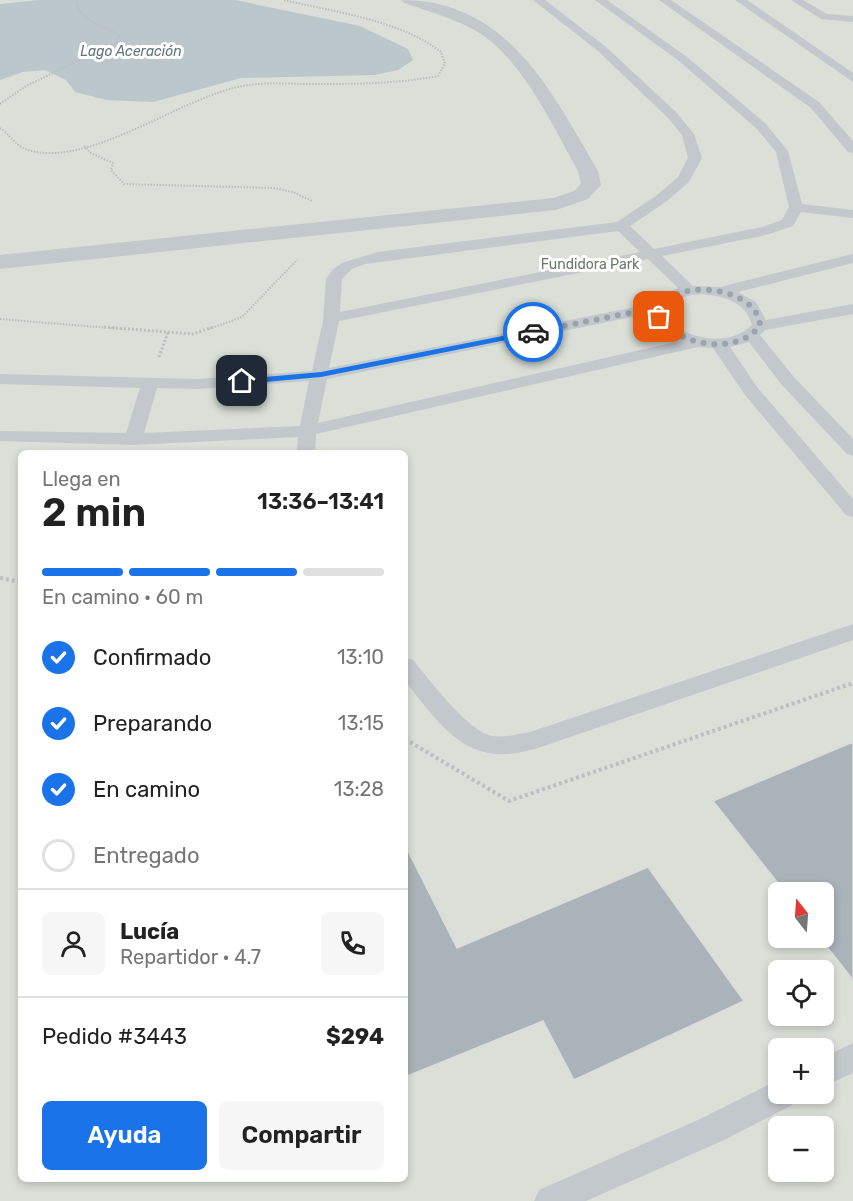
<!DOCTYPE html>
<html lang="es">
<meta charset="utf-8">
<style>
body{margin:0;font-family:Rubik,sans-serif;background:#f6f6f6;color:#222;height:100vh;display:flex;flex-direction:column;font-size:22px;white-space:nowrap}
*{box-sizing:border-box;margin:0}
p{font-size:20px;color:#767676}
.icon{flex:none;width:33px;height:33px;fill:none;stroke:currentColor;stroke-width:2;stroke-linecap:round;stroke-linejoin:round}
.map{position:relative;flex:1;overflow:hidden}
.sheet{position:absolute;left:18px;top:450px;width:390px;height:732px;display:flex;flex-direction:column;background:#fff;border-radius:9px;box-shadow:0 3px 9px #0003}
.sheet>*{flex:none}
.needle{width:39px;rotate:343deg}
.tools{position:absolute;left:768px;top:882px;display:grid;gap:12px}
.tools a{display:grid;place-items:center;width:66px;height:66px;border-radius:9px;background:#fff;box-shadow:0 3px 9px #0003;font-size:30px}
.pin{position:absolute;display:grid;place-items:center;width:51px;height:51px;color:#fff;margin:-26px;border-radius:12px;box-shadow:0 3px 9px #0006}
.courier{position:absolute;display:grid;place-items:center;width:60px;height:60px;margin:-30px;border:4px solid #1a73e8;border-radius:50%;background:#fff;color:#222;box-shadow:0 2px 8px #0007}
.head em{font-style:normal;font-weight:600}
.head div{display:flex;flex-direction:column-reverse}
.head{display:flex;align-items:center;justify-content:space-between;height:102px;padding:0 24px}
h1{font-size:39px;font-weight:600;line-height:45px}
.bar{display:grid;grid-template-columns:repeat(4,1fr);gap:9px 6px;align-content:center;height:72px;padding:0 24px}
.bar i{height:8px;border-radius:4px;background:#e0e0e0}
.bar .current{background:#1a73e8}
.bar p{grid-column:span 4}
.line{display:flex;align-items:center;gap:15px;padding:0 24px;border-top:2px solid #e0e0e0}
.line div{flex:1}
.round{display:grid;place-items:center;flex:none;width:63px;height:63px;border-radius:9px;background:#f6f6f6}
ol{padding:0 24px;list-style:none}
li{display:flex;align-items:center;gap:18px;height:66px}
li p{margin-inline-start:auto}
li .icon{padding:6px;border-radius:50%;background:#1a73e8;color:#fff;stroke-width:4}
li:last-child{color:#767676}
li i{width:33px;height:33px;border:3px solid #e0e0e0;border-radius:50%}
.primary-button{display:flex;gap:12px;margin-top:auto;padding:12px 24px}
.primary-button a{flex:1;height:69px;border-radius:9px;background:#1a73e8;color:#fff;font-size:24px;font-weight:600;line-height:69px;text-align:center}
.primary-button a+a{background:#f6f6f6;color:#222}
.map>svg:first-child{display:block}
.green{fill:#dadfd7;fill-rule:evenodd}
.water{fill:#bbc7cb}
.building{fill:#aab3b9;stroke:#dcdcda;stroke-width:1.5}
.lines{fill:none;stroke-linecap:round;stroke-linejoin:round}
.path-far2{stroke:#bbbfc2;stroke-width:2;stroke-dasharray:1.5 1.5;stroke-linecap:butt}
.path-far1{stroke:#bbbfc2;stroke-width:3;stroke-dasharray:2 2;stroke-linecap:butt}
.path{stroke:#bbbfc2;stroke-width:4;stroke-dasharray:3 3;stroke-linecap:butt}
.service{fill:#c3c8cc;fill-rule:evenodd}
.pedestrian{fill:#c3c8cc;fill-rule:evenodd}
.route{fill:#1a73e8}
.done{stroke:#99a4ac;stroke-width:6;stroke-dasharray:0 10.8}
.labels{text-anchor:middle;dominant-baseline:central;stroke-width:6;stroke-linejoin:round;paint-order:stroke}
.far-water-label{font-size:14px;font-style:italic;fill:#60757c;stroke:#fff}
.far-park-label{font-size:14px;fill:#687a64;stroke:#fff}
</style>
<div class="map">
<svg width="853" height="1201" viewBox="0 0 853 1201">
<rect width="100%" height="100%" fill="#fafaf8"/>
<!-- green -->
<path class="green" d="M0 0H853V1201H0ZM21 453H405V1179H21ZM778 892H824V938H778ZM778 970H824V1016H778ZM778 1048H824V1094H778ZM778 1126H824V1172H778Z"/>
<!-- water -->
<path class="water" d="M39 0H235L360 26 408 49 413 60 398 70 375 75 241 78 153 102 106 100 75 92 66 80 45 70 23 72 0 80V4Z"/>
<!-- building -->
<path class="building" d="M853 742V980L820 938H824V892H785L713 801Z
M405 845 457 948 648 867 744 1001 574 1080 543 1021 405 1077Z"/>
<g class="lines">
<!-- path-far2 -->
<path class="path-far2" d="M0 104 26 86 117 42 119 35C103 26 78 20 76 0
M0 128C10 134 16 147 28 150 91 169 184 94 248 85 269 82 290 84 311 84 354 84 396 84 438 76L445 64 441 52C400 20 334 12 284 0
M84 146 91 153 113 163 111 170 124 184 274 188 293 192 312 201
M0 319 123 329
M209 329 242 317 297 260"/>
<!-- path-far1 -->
<path class="path-far1" d="M104 327 193 334 213 327
M159 357 168 332"/>
<!-- path -->
<path class="path" d="M0 578 21 582
M405 739 509 801 853 683"/>
<!-- service -->
<path class="service" d="M533 0H545L606 47 676 112 694 134 702 158 689 182 667 201 630 226 654 249 762 227 782 220 789 207 776 152 757 129 679 61 595 0H607L687 57 765 123 788 151 802 204 853 210V218L801 212 793 226 766 235 662 256 693 286 720 287 853 254V263L738 292 756 302 766 320 853 304V314L765 330 760 335 793 376 853 439V456L847 454 781 384 749 342 730 347 757 387 853 499V517L846 515 745 395 713 348 698 347 316 434 315 453H297L298 437 133 445 0 441V431L126 433 140 388 0 384V374L197 379 312 371 323 321 326 279 332 270 342 263 378 252 617 222 657 195 678 177 688 158 682 135 668 118 598 51ZM618 231 640 252 340 312 342 279 352 269 365 264ZM648 259 678 288 665 294 655 303 329 368 339 321ZM702 294C724 296 746 302 752 325 731 346 693 341 672 323L668 308C678 297 688 295 702 294ZM652 313 661 330 680 341 318 423 327 379ZM309 381 300 426 144 433 157 388 197 389Z
M659 0H671L819 102 853 141V153L848 152 811 108Z
M735 0H747L853 73V82Z
M791 0H803L827 14 853 16V22L821 19Z
M853 624V640L538 748C469 770 444 730 405 681V658L413 660C429 679 469 733 493 736 505 738 518 734 530 732Z
M853 1043V1073L824 1086V1057Z
M778 1080V1094H796L792 1105 722 1141 586 1201H534L539 1190 700 1119Z"/>
<!-- pedestrian -->
<path class="pedestrian" d="M401 0C508 0 551 91 598 171L601 185 588 199 556 210 0 269V255L553 198 574 191 581 184 578 171C554 128 525 65 484 36 461 20 430 12 404 3Z"/>
</g>
<!-- route -->
<path class="route" d="M533 330 537 332 536 334 321 377 242 384 238 381 242 379 321 372Z"/>
<g class="lines">
<!-- done -->
<path class="done" d="M533 332 660 307C665 301 671 296 679 293 705 284 758 293 760 326 736 356 679 346 659 317"/>
</g>
<g class="labels">
<!-- far-water labels -->
<g class="far-water-label">
<text x="131" y="51">Lago Aceración</text>
</g>
<!-- far-park labels -->
<g class="far-park-label">
<text x="590" y="264">Fundidora Park</text>
</g>
</g>
</svg>
<div class="tools">
<a><svg class="needle" viewBox="-14 -14 28 28"><path d="M0-13l5 13h-10z" fill="#e53935"/><path d="M0 13l5-13h-10z" fill="#767676"/></svg></a>
<a><svg class="icon" aria-label="locate" viewBox="0 0 24 24"><circle cx="12" cy="12" r="6"/><path d="M12 2v4M12 18v4M2 12h4M18 12h4"/></svg></a>
<a>+</a>
<a>−</a>
</div>
<div class="pin" style="left:659px;top:317px;background:#ea580c"><svg class="icon" aria-label="bag" viewBox="0 0 24 24"><path d="M5 8h14l-1 12H6zM9 8a3 3 0 0 1 6 0"/></svg></div>
<div class="pin" style="left:242px;top:381px;background:#1f2937"><svg class="icon" aria-label="home" viewBox="0 0 24 24"><path d="M3 11l9-7 9 7M6 9v11h12V9"/></svg></div>
<div class="courier" style="left:533px;top:332px"><svg class="icon" aria-label="car" viewBox="0 0 24 24"><path d="M5 17H2v-5l4-1 3-4h7l3 4 3 1v5h-3M9 17h6M6 11h13"/><circle cx="7" cy="17" r="2"/><circle cx="17" cy="17" r="2"/></svg></div>
<section class="sheet">
<div class="head"><div><h1>2 min</h1><p>Llega en</p></div><em>13:36–13:41</em></div>
<div class="bar"><i class="current"></i><i class="current"></i><i class="current"></i><i></i><p>En camino · 60 m</p></div>
<ol>
<li><svg class="icon" aria-label="check" viewBox="0 0 24 24"><path d="M5 12l5 5 9-10"/></svg>Confirmado<p>13:10</p></li>
<li><svg class="icon" aria-label="check" viewBox="0 0 24 24"><path d="M5 12l5 5 9-10"/></svg>Preparando<p>13:15</p></li>
<li><svg class="icon" aria-label="check" viewBox="0 0 24 24"><path d="M5 12l5 5 9-10"/></svg>En camino<p>13:28</p></li>
<li><i></i>Entregado</li>
</ol>
<div class="line" style="height:108px"><a class="round"><svg class="icon" aria-label="person" viewBox="0 0 24 24"><circle cx="12" cy="8" r="4"/><path d="M4 21q1-7 8-7t8 7"/></svg></a><div><b>Lucía</b><p>Repartidor · 4.7</p></div><a class="round"><svg class="icon" aria-label="phone" viewBox="0 0 24 24"><path d="M5 4h4l2 5-3 2q2 4 5 5l2-3 5 2v4C11 20 4 13 5 4z"/></svg></a></div>
<div class="line" style="height:78px"><div>Pedido #3443</div><b>$294</b></div>
<div class="primary-button"><a>Ayuda</a><a>Compartir</a></div>
</section>
</div>
